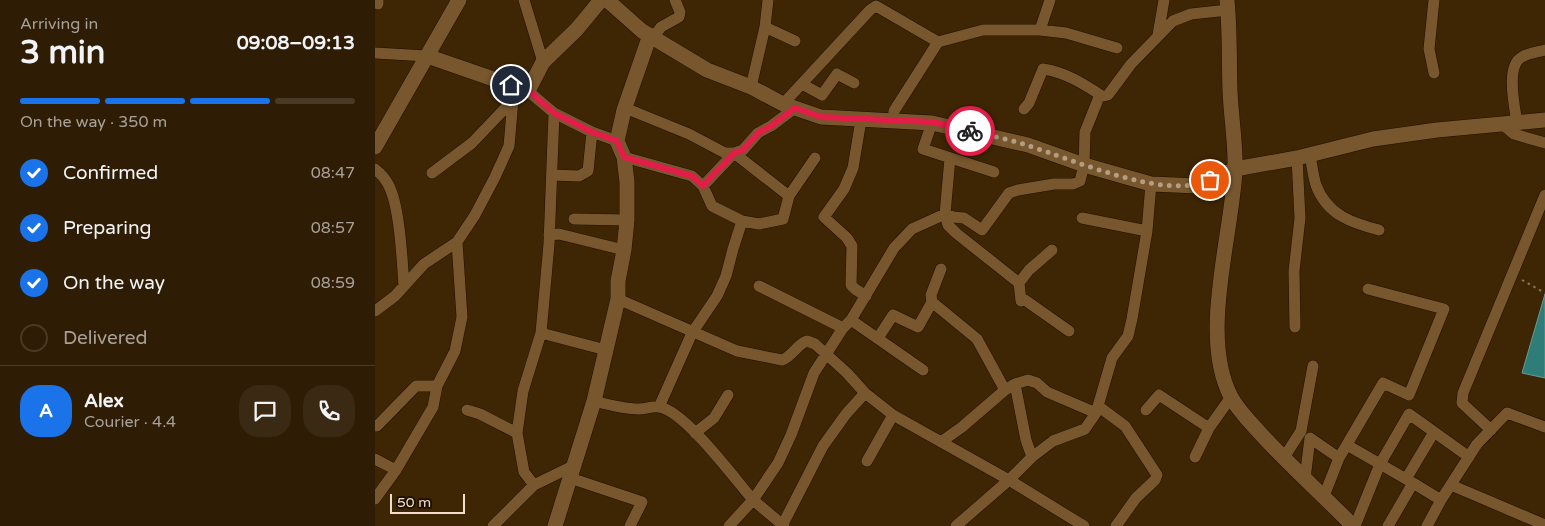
<!DOCTYPE html>
<meta charset="utf-8">
<style>
body{margin:0;font-family:"Varela Round",sans-serif;background:#3a2913;color:#f1f3f6;height:100vh;display:flex;flex-direction:column;font-size:19px;white-space:nowrap}
*{box-sizing:border-box;margin:0}
p{font-size:16px;color:#a7a19a}
.icon{flex:none;width:28px;height:28px;fill:none;stroke:currentColor;stroke-width:2;stroke-linecap:round;stroke-linejoin:round}
.map{position:relative;flex:1;overflow:hidden}
.details{display:flex;flex-direction:column;background:#2e1c04;width:375px}
.details>*{flex:none}
.scale{position:absolute;left:15px;bottom:12px;width:75px;box-sizing:border-box;padding-left:5px;border:2px solid #f2dec8;border-top:0;font-size:14px;line-height:18px;white-space:nowrap;color:#f2dec8;-webkit-text-stroke:4px #1f1102;paint-order:stroke}
.pin{position:absolute;display:grid;place-items:center;width:42px;height:42px;color:#fff;margin:-21px;border:2px solid #fff;border-radius:50%;box-shadow:0 1px 5px #0007}
.courier{position:absolute;display:grid;place-items:center;width:50px;height:50px;margin:-25px;border:4px solid #e11d48;border-radius:50%;background:#fff;color:#222;box-shadow:0 1px 6px #0007}
.headline em{font-style:normal;font-weight:700}
.headline div{display:flex;flex-direction:column-reverse}
.headline{display:flex;align-items:center;justify-content:space-between;height:85px;padding:0 20px}
h1{font-size:32px;font-weight:700;line-height:38px}
.bar{display:grid;grid-template-columns:repeat(4,1fr);gap:8px 5px;align-content:center;height:60px;padding:0 20px}
.bar i{height:6px;border-radius:4px;background:#493a26}
.bar .selected{background:#1a73e8}
.bar p{grid-column:span 4}
.line{display:flex;align-items:center;gap:12px;padding:0 20px;border-top:1px solid #493a26}
.line div{flex:1}
.round{display:grid;place-items:center;flex:none;width:52px;height:52px;border-radius:20px;background:#3a2913}
ol{padding:0 20px;list-style:none}
li{display:flex;align-items:center;gap:15px;height:55px}
li p{margin-inline-start:auto}
li .icon{padding:5px;border-radius:50%;background:#1a73e8;color:#fff;stroke-width:4}
li:last-child{color:#a7a19a}
li i{width:28px;height:28px;border:2px solid #493a26;border-radius:50%}
main{display:flex;flex:1;min-height:0}
.map>svg:first-child{display:block}
.water{fill:#2e7d79;stroke:#699a91}
.lines{fill:none;stroke-linecap:round;stroke-linejoin:round}
.street-casing{stroke:#201000;stroke-width:12}
.secondary-casing{stroke:#201000;stroke-width:16}
.path{stroke:#8b7559;stroke-width:2;stroke-dasharray:2.5 4;stroke-linecap:butt}
.street{stroke:#78572e;stroke-width:11}
.secondary{stroke:#78572e;stroke-width:15}
.done{stroke:#b39e84;stroke-width:5;stroke-dasharray:0 9}
.route{stroke:#e11d48;stroke-width:6}
</style>
<main>
<section class="details">
<div class="headline"><div><h1>3 min</h1><p>Arriving in</p></div><em>09:08–09:13</em></div>
<div class="bar"><i class="selected"></i><i class="selected"></i><i class="selected"></i><i></i><p>On the way · 350 m</p></div>
<ol>
<li><svg class="icon" aria-label="check" viewBox="0 0 24 24"><path d="M5 12l5 5 9-10"/></svg>Confirmed<p>08:47</p></li>
<li><svg class="icon" aria-label="check" viewBox="0 0 24 24"><path d="M5 12l5 5 9-10"/></svg>Preparing<p>08:57</p></li>
<li><svg class="icon" aria-label="check" viewBox="0 0 24 24"><path d="M5 12l5 5 9-10"/></svg>On the way<p>08:59</p></li>
<li><i></i>Delivered</li>
</ol>
<div class="line" style="height:90px"><b class="round" style="background:#1a73e8;color:#fff">A</b><div><b>Alex</b><p>Courier · 4.4</p></div><a class="round"><svg class="icon" aria-label="chat" viewBox="0 0 24 24"><path d="M4 5h16v11H9l-5 4z"/></svg></a><a class="round"><svg class="icon" aria-label="phone" viewBox="0 0 24 24"><path d="M5 4h4l2 5-3 2q2 4 5 5l2-3 5 2v4C11 20 4 13 5 4z"/></svg></a></div>
</section>
<div class="map">
<svg width="1170" height="526" viewBox="0 0 1170 526">
<rect width="100%" height="100%" fill="#3e2605"/>
<!-- water -->
<path class="water" d="M1170 294V378L1147 373Z"/>
<g class="lines">
<!-- street casing -->
<g class="street-casing">
<path id="street" d="M3 0V4
M149 0 168 62
M390 27 420 41
M665 30 691 33 742 48
M783 35 789 0
M278 38 286 27 304 17 305 12 300 0
M563 42 608 30H665L675 0
M0 53 52 56
M1059 73 1054 49 1059 0
M427 84 447 95 462 74 479 83
M376 87 390 27 393 0
M408 104 495 10 501 6 563 42 519 111 518 121
M649 109 654 103 668 69C690 72 709 84 727 96
M249 110H255L314 134 350 153H359L368 150 383 133 396 126 420 108
M486 120 478 168 469 189 449 217 472 238 477 246 476 285 480 289 491 296
M557 123 548 149 619 172
M1142 123C1140 108 1130 66 1147 57 1153 53 1163 52 1170 50
M1127 124 1139 134 1170 143
M935 155C937 165 938 176 941 185 952 215 977 223 1004 230
M249 157 317 176 328 186 337 206 367 221 384 224 408 219 414 196 440 158
M575 158 570 214 573 225 581 233 644 283 654 270 677 250
M0 169C5 173 10 178 13 184 25 206 27 259 29 286
M57 173 97 143 138 100 153 91 179 113 217 132 242 141
M177 175 204 176 213 171 217 132
M328 186 359 153 414 196
M707 218 772 231
M199 219 252 220
M174 235 184 234 249 250
M566 269 556 295 557 302 602 339 630 390
M644 283 646 301 650 300 694 331
M384 286 468 328
M243 299 362 351 407 360C418 356 421 345 432 341L440 344 472 373 490 393 518 415 634 480 709 526
M0 311 20 296 49 264 82 242 100 215 120 177 134 146 138 100
M476 320 548 370
M920 327 919 271 925 218 922 158
M166 333 231 350
M503 338 518 315 543 327 557 302
M640 384 651 440 657 457
M219 401C234 405 249 409 264 409 271 409 277 406 284 407 309 410 360 479 378 500L403 463 416 435 439 373 468 328 476 320 519 248 537 229 570 214 578 217 589 218 607 230 634 193 643 190 679 184H698L705 181 709 165 710 132 724 97 733 95 756 64 798 21 816 14 853 10
M723 406 750 426 782 475 780 480 761 498 741 526
M284 407 317 333 342 296 351 276 358 249 367 221
M92 410 105 414 142 433
M771 410 784 395 834 428
M0 426H2L41 386H62L80 351 87 317 82 242
M1116 430 1087 403 1088 393 1170 195
M320 433 339 418 353 395
M566 442 587 427 630 390 640 384 653 380 662 383 672 392 721 413
M972 445 1038 483 1066 500
M820 457 834 428 856 397
M0 459 21 470
M908 459 926 431 938 366
M492 461 518 415
M195 478 267 502 255 526
M930 479 935 438 964 458
M1031 479 1059 432
M159 485 149 472 142 433 148 391 166 333 174 244 179 113
M1076 485 1170 525
M949 496 964 458 1008 383 1034 395 1069 309 993 289
M0 499 21 470 58 407 62 386
M118 526 159 485 198 466
M354 526 378 500 409 526
M407 526 448 446 471 414 490 393
M581 526 634 480 657 457 678 441 710 429 721 413 737 358 753 336 757 319 772 231 776 184
M980 526 1005 464 1034 414 1094 457
M1013 526 1038 483
M1052 526 1066 500 1102 444 1132 413 1170 427"/>
</g>
<!-- secondary casing -->
<g class="secondary-casing">
<path id="secondary" d="M232 0 267 31 332 70 376 87 408 104 446 117 557 123 653 145 709 165 776 184 823 186 860 169 922 158 998 139 1062 130 1170 120
M852 0C855 30 854 61 855 91 856 117 861 144 860 170 857 236 824 336 856 397 863 410 875 422 884 432 914 465 947 494 978 526
M52 56 153 91 168 62 202 29 226 0
M0 147 84 0
M180 526 219 401 243 299V281L249 250 252 220V182L249 157 242 141 249 110 275 35"/>
</g>
<!-- path -->
<path class="path" d="M1147 280 1170 293"/>
<!-- street -->
<use href="#street" class="street"/>
<!-- secondary -->
<use href="#secondary" class="secondary"/>
</g>
<g class="lines">
<!-- done -->
<path class="done" d="M595 131C614 136 635 139 654 146 700 160 790 201 835 180"/>
<!-- route -->
<path class="route" d="M136 85 153 90 179 113 217 132 242 141 249 157 317 176 328 186 359 153 368 150 383 133 396 126 420 108 446 117 558 122 595 131"/>
</g>
</svg>
<div class="scale">50 m</div>
<div class="pin" style="left:835px;top:180px;background:#ea580c"><svg class="icon" aria-label="bag" viewBox="0 0 24 24"><path d="M5 8h14l-1 12H6zM9 8a3 3 0 0 1 6 0"/></svg></div>
<div class="pin" style="left:136px;top:85px;background:#1f2937"><svg class="icon" aria-label="home" viewBox="0 0 24 24"><path d="M3 11l9-7 9 7M6 9v11h12V9"/></svg></div>
<div class="courier" style="left:595px;top:131px"><svg class="icon" aria-label="bike" viewBox="0 0 24 24"><circle cx="6" cy="16" r="4"/><circle cx="18" cy="16" r="4"/><path d="M6 16l4-8h5l3 8M10 8l3 8H6M13 5h3"/></svg></div>
</div>
</main>
